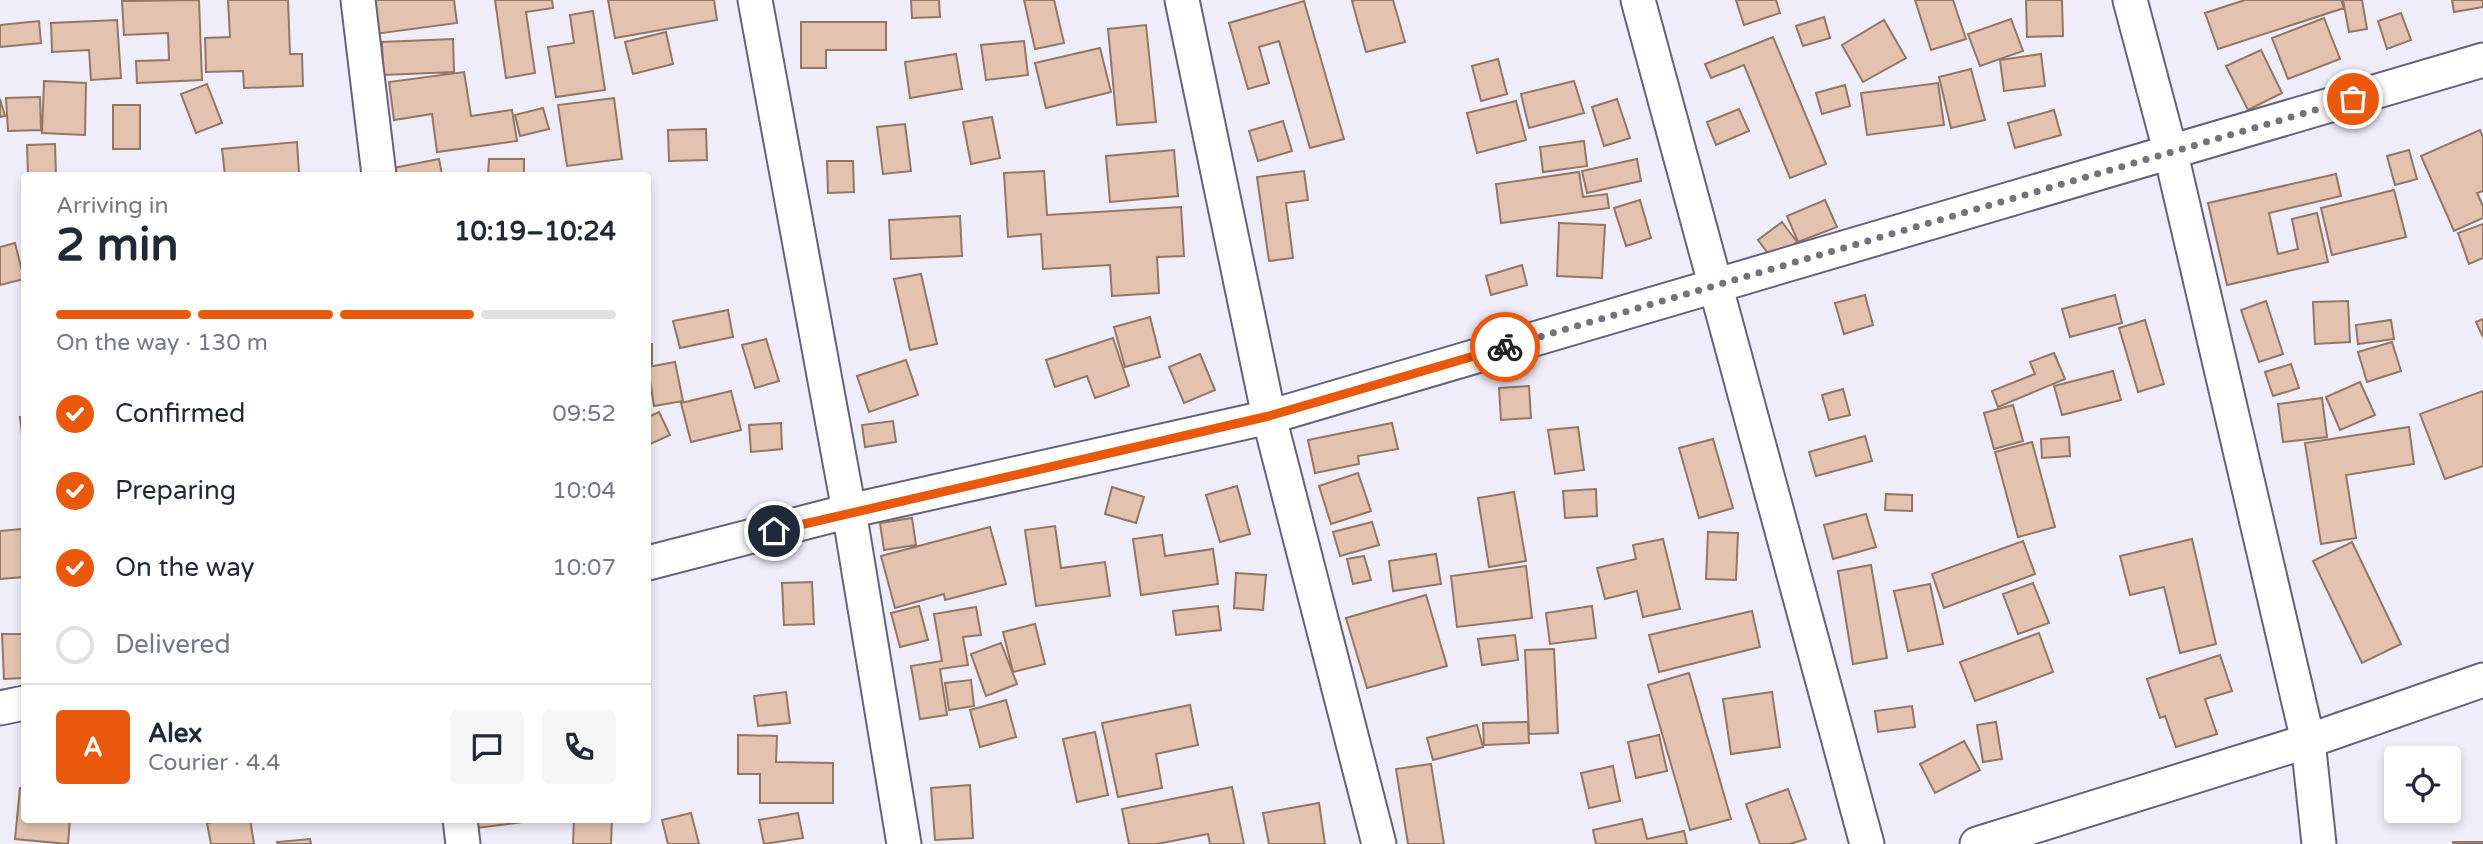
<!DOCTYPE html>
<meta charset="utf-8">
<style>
body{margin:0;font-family:"Varela Round",sans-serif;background:#f6f6f7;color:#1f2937;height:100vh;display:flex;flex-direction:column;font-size:26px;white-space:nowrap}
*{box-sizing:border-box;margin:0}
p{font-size:23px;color:#747a83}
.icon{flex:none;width:38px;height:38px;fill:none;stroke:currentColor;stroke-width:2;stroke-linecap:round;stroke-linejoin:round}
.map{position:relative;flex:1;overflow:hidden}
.panel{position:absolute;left:21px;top:172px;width:630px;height:651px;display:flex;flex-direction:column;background:#fff;border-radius:7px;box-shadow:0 4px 10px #0003}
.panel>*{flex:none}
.tools{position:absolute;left:2384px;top:746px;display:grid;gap:14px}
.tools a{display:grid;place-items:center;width:77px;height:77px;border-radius:7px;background:#fff;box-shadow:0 4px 10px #0003;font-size:35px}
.pin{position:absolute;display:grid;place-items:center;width:60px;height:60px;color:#fff;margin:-30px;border:4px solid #fff;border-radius:50%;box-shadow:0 2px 7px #0007}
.courier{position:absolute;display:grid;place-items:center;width:70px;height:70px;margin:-35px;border:5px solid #ea580c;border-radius:50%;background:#fff;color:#222;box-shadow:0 2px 9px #0007}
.head em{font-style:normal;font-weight:700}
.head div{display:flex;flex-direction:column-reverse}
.head{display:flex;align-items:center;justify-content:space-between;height:119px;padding:0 35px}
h1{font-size:46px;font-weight:700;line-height:52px}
.bar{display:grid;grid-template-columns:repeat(4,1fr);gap:10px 7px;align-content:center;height:84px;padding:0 35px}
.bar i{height:9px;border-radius:5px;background:#e0e1e3}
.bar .active{background:#ea580c}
.bar p{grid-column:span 4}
.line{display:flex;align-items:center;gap:18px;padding:0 35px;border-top:2px solid #e0e1e3}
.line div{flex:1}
.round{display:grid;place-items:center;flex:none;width:74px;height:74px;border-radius:7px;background:#f6f6f7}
ol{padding:0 35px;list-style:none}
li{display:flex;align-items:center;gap:21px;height:77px}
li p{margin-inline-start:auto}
li .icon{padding:7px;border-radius:50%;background:#ea580c;color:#fff;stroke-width:4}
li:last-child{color:#747a83}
li i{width:38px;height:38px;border:4px solid #e0e1e3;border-radius:50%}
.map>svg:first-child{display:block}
.building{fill:#e3c3af;stroke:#937664;stroke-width:2}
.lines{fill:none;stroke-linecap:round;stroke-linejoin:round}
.minor-casing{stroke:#68617e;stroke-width:37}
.minor{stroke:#fff;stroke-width:33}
.done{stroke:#74727e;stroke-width:7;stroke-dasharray:0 12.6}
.route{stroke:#ea580c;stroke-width:9}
</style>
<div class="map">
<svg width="2483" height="844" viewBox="0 0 2483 844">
<rect width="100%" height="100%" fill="#efedfa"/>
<!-- building -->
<path class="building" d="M199 0 202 80 137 83 136 61 169 60 168 33 124 35 122 1Z
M228 0H288L290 54H302L303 86 244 88 243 71 206 72 205 38 230 37Z
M370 0H454L457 23 375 34Z
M495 0H552L553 8 526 12 535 73 506 78Z
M608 0H714L717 20 615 38Z
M911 0H939L940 17 912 18Z
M1024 0H1054L1064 43 1035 49Z
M1356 0H1393L1405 42 1366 52 1352 1Z
M1736 0H1776L1780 13 1744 25Z
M1915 0H1953L1966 39 1931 50Z
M2026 0H2062L2063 36 2027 37Z
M2245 0H2341L2344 8 2218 49 2205 13Z
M2343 0H2362L2367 29 2349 32Z
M2452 0H2483V7L2454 12Z
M1304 1 1344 139 1310 148 1279 41 1259 47 1269 83 1248 89 1229 23Z
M593 11 605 90 556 97 548 47 574 43 570 15Z
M2401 13 2411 40 2387 49 2378 21Z
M1824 17 1830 38 1803 46 1796 26Z
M2324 18 2340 59 2288 79 2272 38Z
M2011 19 2023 51 1980 66 1968 34Z
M117 20 121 78 91 80 89 50 52 52 51 23Z
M1884 20 1906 58 1863 82 1842 45Z
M39 21 41 43 0 47V25Z
M801 22H886V50H826V68H801Z
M1146 25 1156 122 1117 125 1108 29Z
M666 32 673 64 633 74 625 42Z
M1773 37 1826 164 1790 178 1744 65 1711 78 1705 64Z
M453 39 454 72 383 75 382 42Z
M1024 41 1028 75 986 80 981 45Z
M1100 48 1111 92 1046 108 1035 63Z
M2261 50 2282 93 2248 110 2226 66Z
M956 54 962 89 910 98 905 62Z
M2041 54 2045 86 2004 91 2000 60Z
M1498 59 1507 94 1481 101 1472 66Z
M1971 69 1985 120 1951 128 1939 77Z
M464 72 471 116 512 110 517 141 437 152 432 114 394 120 389 82Z
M44 81 86 83 85 135 42 133Z
M1574 81 1584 113 1529 128 1521 94Z
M1938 83 1944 125 1867 135 1861 93Z
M207 84 222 123 196 133 181 94Z
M1845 85 1850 106 1822 114 1816 93Z
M40 97 41 130 8 131 6 98Z
M614 98 622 159 567 166 558 105Z
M0 99 5 116 0 117Z
M1617 99 1630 138 1604 146 1592 107Z
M1516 101 1526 140 1477 153 1467 113Z
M113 105H140V149H113Z
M543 108 549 129 520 136 515 115Z
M1739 109 1749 131 1716 145 1707 122Z
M2054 110 2061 135 2015 148 2008 123Z
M992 117 1000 158 971 164 963 122Z
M1283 121 1292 151 1258 161 1249 131Z
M905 124 911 171 883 174 877 127Z
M706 129 707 160 669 161 668 130Z
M2480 130 2483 137V191L2477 193 2483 206V218L2454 231 2421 156Z
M1584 141 1587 166 1543 172 1540 147Z
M297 142 299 173 225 175 222 149Z
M55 144 56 175H28L27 145Z
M1174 150 1178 196 1110 202 1106 156Z
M2409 150 2417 179 2395 185 2387 156Z
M439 159 442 175H394L393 168Z
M489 159H524V175H488Z
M1637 159 1641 181 1587 193 1582 171Z
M827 161H853L854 192 828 193Z
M1044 171 1047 215 1181 207 1184 256 1157 257 1159 293 1112 296 1110 265 1043 269 1041 234 1008 237 1004 173Z
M1304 171 1308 200 1286 203 1293 258 1269 261 1257 177Z
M1579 172 1583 197 1607 194 1609 208 1501 223 1496 184Z
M2336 174 2341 196 2269 213 2278 254 2298 249 2292 219 2317 213 2328 262 2227 285 2208 203Z
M2394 190 2406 237 2332 255 2321 208Z
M1640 200 1651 238 1626 246 1614 208Z
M1825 200 1837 227 1798 242 1787 216Z
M960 216 962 256 891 259 889 220Z
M1782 222 1797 242 1773 260 1758 240Z
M1559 223 1605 225 1602 278 1557 276Z
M2483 224V258L2469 264 2458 233Z
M15 243 24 279 0 285V247Z
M1522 265 1527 285 1491 295 1486 276Z
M921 274 937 344 910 350 894 279Z
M1865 295 1873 325 1844 334 1835 303Z
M2115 295 2122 323 2070 337 2062 309Z
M2266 301 2283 354 2259 362 2241 310Z
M2348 301 2350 342 2315 344 2313 302Z
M728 310 733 337 680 348 673 321Z
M1150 317 1160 357 1125 367 1114 327Z
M2483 319V337L2476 322Z
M2145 320 2164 384 2138 392 2119 328Z
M2391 320 2394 339 2358 344 2356 325Z
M1113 338 1129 386 1095 398 1087 376 1055 387 1046 360Z
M766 339 779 381 755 388 742 345Z
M2392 342 2401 371 2367 382 2358 352Z
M648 344H652V364H648Z
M2054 353 2065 379 1998 407 1992 391 2035 374 2030 362Z
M1200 354 1215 390 1184 403 1169 367Z
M906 360 918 395 869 412 857 376Z
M675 362 683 401 654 406 648 367Z
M2291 364 2299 388 2273 396 2265 372Z
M2113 371 2121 400 2062 415 2054 386Z
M2360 382 2375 415 2340 430 2326 397Z
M1529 386 1531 418 1501 420 1499 388Z
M1843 389 1850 415 1829 420 1822 395Z
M731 391 741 430 691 442 681 403Z
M2483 391V466L2445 479 2420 414Z
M2322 398 2327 437 2283 442 2278 404Z
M2013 405 2023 441 1994 449 1984 413Z
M659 412 670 435 648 445V417Z
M20 417H24V451Z
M893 421 896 442 865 447 862 425Z
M781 423 782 449 751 452 749 425Z
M1392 423 1398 449 1358 456 1359 464 1315 473 1308 440Z
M1578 427 1584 470 1555 474 1548 430Z
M2409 427 2414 464 2346 475 2356 538 2321 544 2305 443Z
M1865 436 1872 461 1816 476 1809 452Z
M2069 437 2070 456 2042 458 2041 439Z
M1713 439 1733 508 1699 518 1679 448Z
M2032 442 2055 527 2018 537 1995 452Z
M1358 473 1371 511 1331 524 1319 486Z
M1237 486 1250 534 1220 542 1206 495Z
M1112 487 1144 497 1136 523 1105 514Z
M1596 489 1597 516 1565 518 1563 491Z
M1514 492 1526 561 1489 567 1478 498Z
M1886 494 1912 495V511L1885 510Z
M1866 514 1876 547 1833 559 1824 525Z
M912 518 916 545 884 550 880 523Z
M1372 522 1379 545 1340 556 1333 532Z
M1055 526 1061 568 1105 562 1110 596 1036 606 1025 530Z
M990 527 1006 584 945 600 944 594 895 608 881 556Z
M21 529 24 539V577L0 579V531Z
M1708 532 1738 533 1736 580 1706 579Z
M1162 535 1165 556 1213 549 1218 584 1141 595 1133 539Z
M1663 539 1680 609 1643 617 1637 591 1605 599 1597 568 1636 559 1633 545Z
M2192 539 2216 644 2180 653 2164 587 2130 595 2120 556Z
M2023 541 2035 574 1944 608 1932 574Z
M2352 542 2401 644 2362 663 2313 561Z
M1436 554 1441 584 1393 591 1389 561Z
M1364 556 1371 580 1353 584 1347 559Z
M1871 565 1887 658 1853 664 1838 571Z
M1526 566 1532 618 1457 627 1451 576Z
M1236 573 1266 575 1263 610 1234 608Z
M812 582 814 624 784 625 782 583Z
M2033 583 2049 623 2018 634 2003 594Z
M1930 584 1943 644 1908 651 1894 591Z
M1426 595 1447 666 1367 688 1346 618Z
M919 606 928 640 900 647 891 613Z
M1218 606 1221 630 1176 635 1173 611Z
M1592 606 1596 638 1550 644 1546 613Z
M976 607 981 635 963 637 968 665 940 669 947 715 920 719 911 666 942 661 934 614Z
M1752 611 1760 647 1659 672 1649 635Z
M1035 624 1045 664 1013 672 1003 632Z
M2039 633 2053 672 1975 701 1960 662Z
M2 634H24V678L4 679Z
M1515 635 1518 660 1482 665 1478 639Z
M1001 643 1017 684 986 696 971 654Z
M1554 649 1558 733 1529 734 1525 650Z
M2220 655 2232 691 2205 699 2217 734 2176 747 2165 716 2160 718 2147 679Z
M1689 673 1731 819 1690 830 1648 685Z
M971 680 974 706 949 710 945 683Z
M786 692 790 723 758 726 754 696Z
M1772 692 1780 747 1731 754 1723 699Z
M1006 700 1016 737 980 747 970 710Z
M1190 705 1198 745 1156 754 1162 788 1118 797 1102 723Z
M1912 706 1915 727 1878 732 1875 711Z
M1528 722 1529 743 1484 745 1483 723Z
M1996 722 2002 759 1983 762 1977 725Z
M1477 725 1483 747 1433 760 1427 738Z
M1095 732 1108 795 1077 802 1063 739Z
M738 735 777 736 776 762 833 763V803H760V774H738Z
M1659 735 1667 771 1636 778 1628 742Z
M1964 741 1980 770 1935 793 1920 764Z
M1431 764 1444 844H1408L1396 769Z
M1613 766 1620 801 1589 808 1581 773Z
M970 785 973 838 935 840 931 788Z
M1232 787 1244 844H1210L1208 834 1157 844H1129L1122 809Z
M20 788H24V819H70L68 844 15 839Z
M1788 789 1806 839 1790 844H1760L1746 804Z
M1319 803 1325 844H1269L1263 813Z
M691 813 699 844H668L662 820Z
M798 813 803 838 764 844 759 820Z
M231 819H250L254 844H211L207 823Z
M468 819H546L469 829Z
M574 819H612L611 844H573Z
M1642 819 1647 839 1684 831 1687 844H1596L1593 830Z
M310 839 311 844H278L277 842Z
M2453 842H2483V844H2453Z"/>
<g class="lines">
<!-- minor casing -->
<g class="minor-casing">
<path id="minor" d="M358 0 379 175
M755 0 849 511 904 844
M1182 0 1269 417 1379 844
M1638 0 1867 844
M2130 0 2171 154 2308 741 2319 844
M648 563 849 511 1269 417 2483 60
M0 708 24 703
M460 819 463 844
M1977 844 2308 741 2483 680"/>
</g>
<!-- minor -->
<use href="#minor" class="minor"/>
</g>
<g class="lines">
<!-- done -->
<path class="done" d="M1505 347 2353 99"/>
<!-- route -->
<path class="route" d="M774 531 1269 416 1505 347"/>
</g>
</svg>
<div class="tools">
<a><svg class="icon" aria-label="locate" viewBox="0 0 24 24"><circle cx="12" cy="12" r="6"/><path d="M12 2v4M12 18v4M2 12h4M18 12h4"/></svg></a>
</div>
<div class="pin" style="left:2353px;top:99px;background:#ea580c"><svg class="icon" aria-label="bag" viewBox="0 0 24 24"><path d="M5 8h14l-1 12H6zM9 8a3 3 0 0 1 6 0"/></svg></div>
<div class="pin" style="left:774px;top:531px;background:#1f2937"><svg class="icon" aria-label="home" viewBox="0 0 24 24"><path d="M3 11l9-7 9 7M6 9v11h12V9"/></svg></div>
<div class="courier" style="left:1505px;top:347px"><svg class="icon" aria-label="bike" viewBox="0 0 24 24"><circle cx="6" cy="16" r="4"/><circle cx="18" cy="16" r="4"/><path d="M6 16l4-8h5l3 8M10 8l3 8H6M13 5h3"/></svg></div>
<section class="panel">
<div class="head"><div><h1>2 min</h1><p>Arriving in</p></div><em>10:19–10:24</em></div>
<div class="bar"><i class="active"></i><i class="active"></i><i class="active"></i><i></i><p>On the way · 130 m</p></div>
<ol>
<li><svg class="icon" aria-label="check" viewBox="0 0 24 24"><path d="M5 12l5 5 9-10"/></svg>Confirmed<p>09:52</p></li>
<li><svg class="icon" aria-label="check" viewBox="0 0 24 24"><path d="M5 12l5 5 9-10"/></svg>Preparing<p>10:04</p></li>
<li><svg class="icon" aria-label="check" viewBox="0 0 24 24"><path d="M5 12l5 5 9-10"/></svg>On the way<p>10:07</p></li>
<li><i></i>Delivered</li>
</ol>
<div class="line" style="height:126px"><b class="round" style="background:#ea580c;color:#fff">A</b><div><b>Alex</b><p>Courier · 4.4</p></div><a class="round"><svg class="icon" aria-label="chat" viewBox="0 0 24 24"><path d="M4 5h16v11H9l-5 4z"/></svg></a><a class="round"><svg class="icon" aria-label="phone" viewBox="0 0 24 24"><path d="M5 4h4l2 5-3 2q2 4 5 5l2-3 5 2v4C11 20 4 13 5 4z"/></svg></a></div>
</section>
</div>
